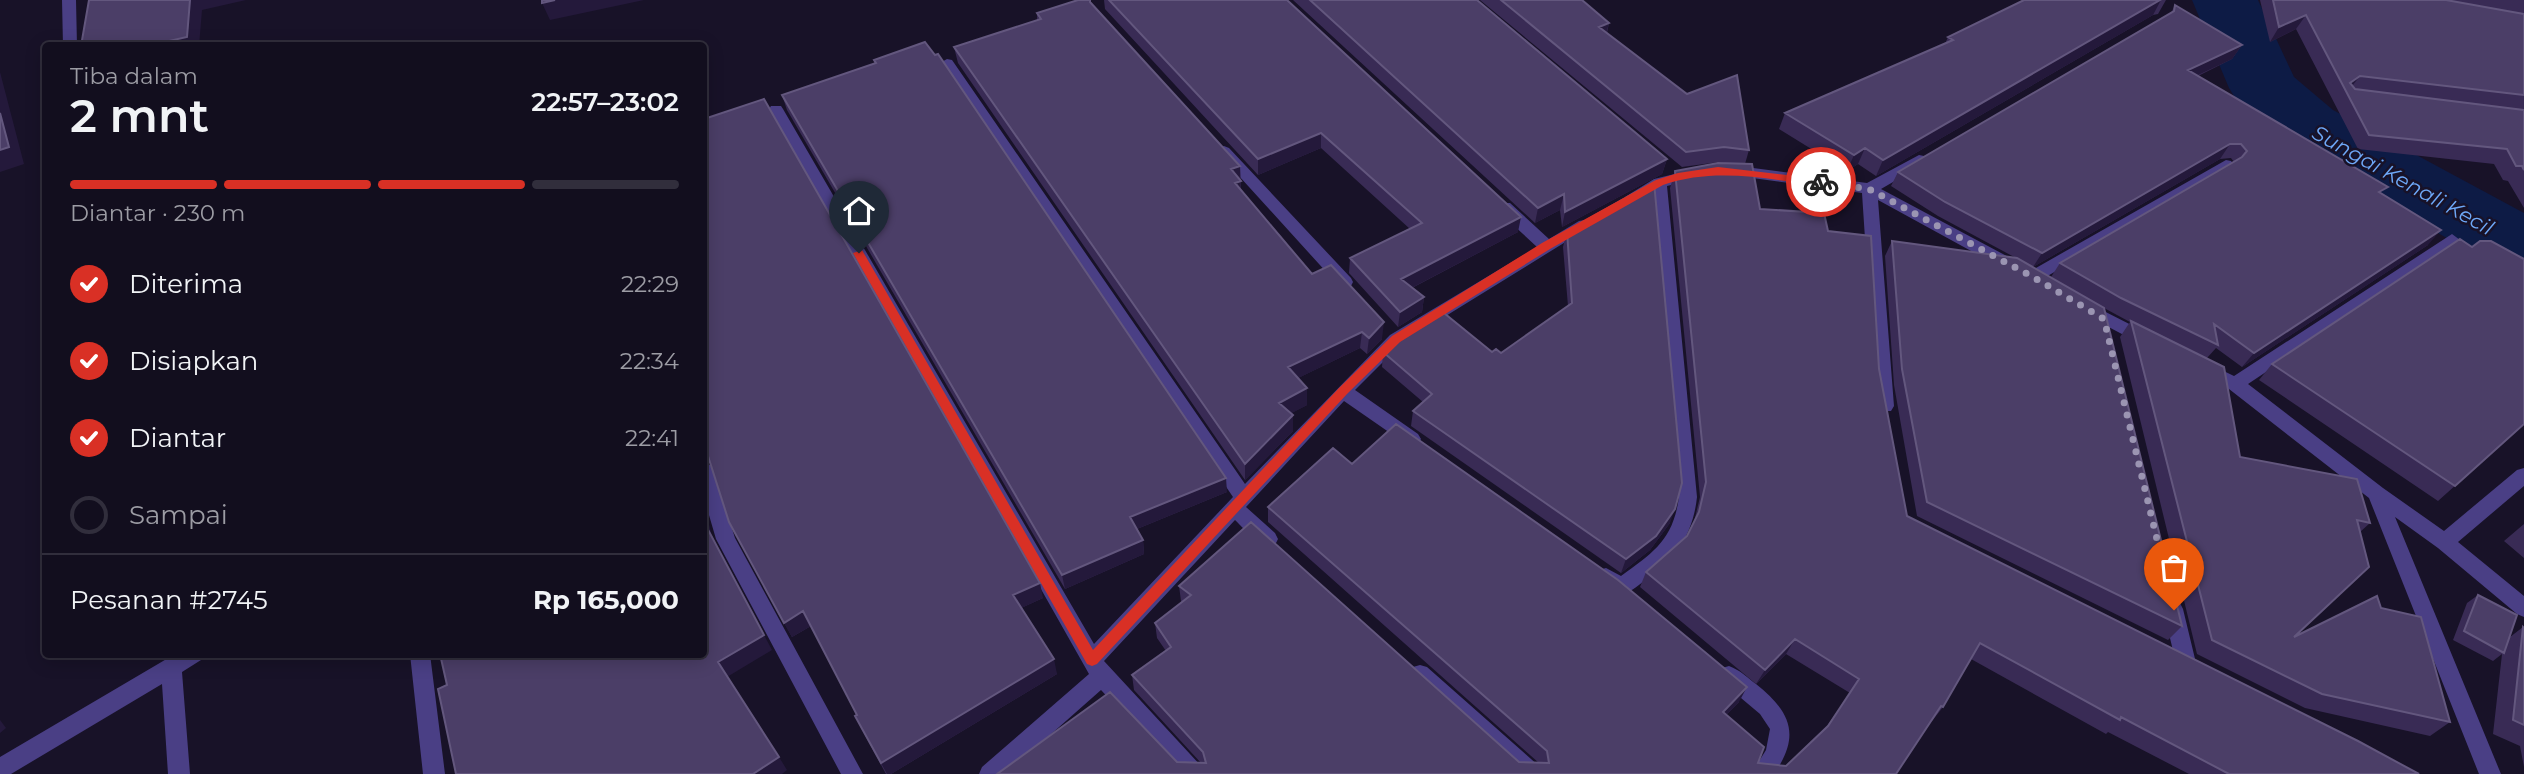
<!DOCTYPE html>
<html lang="id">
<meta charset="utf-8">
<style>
body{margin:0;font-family:Montserrat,sans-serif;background:#1b1727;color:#f1f3f6;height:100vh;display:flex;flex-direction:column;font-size:26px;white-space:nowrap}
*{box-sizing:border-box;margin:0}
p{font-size:23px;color:#9c9ca4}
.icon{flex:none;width:38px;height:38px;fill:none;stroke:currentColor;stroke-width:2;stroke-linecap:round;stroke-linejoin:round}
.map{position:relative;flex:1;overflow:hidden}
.panel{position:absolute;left:42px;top:42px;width:665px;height:616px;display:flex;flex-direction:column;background:#120e1e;border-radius:7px;box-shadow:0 4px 18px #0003,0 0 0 2px #312e3c}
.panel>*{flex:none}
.pin{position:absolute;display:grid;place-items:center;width:60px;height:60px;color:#fff;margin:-72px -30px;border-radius:50% 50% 50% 0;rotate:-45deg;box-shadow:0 0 7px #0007}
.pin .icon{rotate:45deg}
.courier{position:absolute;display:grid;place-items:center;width:70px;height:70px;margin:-35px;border:5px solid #d93025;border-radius:50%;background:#fff;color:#222;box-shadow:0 2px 9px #0007}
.head em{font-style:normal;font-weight:600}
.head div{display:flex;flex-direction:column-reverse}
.head{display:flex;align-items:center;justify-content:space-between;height:119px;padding:0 28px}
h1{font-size:46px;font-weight:600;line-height:52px}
.bar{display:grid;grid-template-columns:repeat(4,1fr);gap:10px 7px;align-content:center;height:84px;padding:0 28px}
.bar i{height:9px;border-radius:5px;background:#312e3c}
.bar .on{background:#d93025}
.bar p{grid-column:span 4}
.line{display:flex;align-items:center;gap:18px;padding:0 28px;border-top:2px solid #312e3c}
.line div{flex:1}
ol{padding:0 28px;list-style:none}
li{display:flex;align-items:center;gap:21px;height:77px}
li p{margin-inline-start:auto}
li .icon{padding:7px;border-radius:50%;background:#d93025;color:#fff;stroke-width:4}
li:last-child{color:#9c9ca4}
li i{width:38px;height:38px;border:4px solid #312e3c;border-radius:50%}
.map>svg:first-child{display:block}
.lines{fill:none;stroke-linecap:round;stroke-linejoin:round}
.river{fill:#0d1b45;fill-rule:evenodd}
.minor{fill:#4a3f85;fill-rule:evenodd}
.wall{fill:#392b55;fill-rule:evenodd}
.shaded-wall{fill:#24193b}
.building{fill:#4b3e67;stroke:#63577e;stroke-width:2}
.route{fill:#d93025}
.done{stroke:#9b95b2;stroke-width:7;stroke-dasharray:0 12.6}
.labels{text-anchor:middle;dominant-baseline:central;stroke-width:5;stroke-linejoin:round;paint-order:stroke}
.water-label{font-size:21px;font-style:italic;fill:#6ea8f8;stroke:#181228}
</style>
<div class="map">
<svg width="2524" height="774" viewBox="0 0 2524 774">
<rect width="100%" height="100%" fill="#181228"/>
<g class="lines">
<!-- river -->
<path class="river" d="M2192 0H2258L2294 77 2333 110 2524 213V275L2496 266 2281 144 2239 104 2229 88Z"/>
<!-- minor -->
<path class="minor" d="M62 0H76L77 46H63Z
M947 59 952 60 1245 484 1390 335 1537 247 1498 211 1496 207 1498 203H1510L1549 239 1579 221 1585 220 1593 225 1402 343 1355 390 1418 434 1421 439 1418 444H1406L1344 401 1246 507 1275 533 1278 539 1275 545C1259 550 1246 530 1235 520L1104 661 1202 767 1205 774H1180L1101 690 1006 774H979L982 767 1089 674 769 109 771 106H781L783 109 1094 644 1233 497 940 63Z
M1224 146 1229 148 1351 278 1353 282 1351 286H1339L1219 154 1216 151 1219 148Z
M1919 155 1924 156 1927 160 1924 164 1881 189 2016 261 2018 265 2010 271 2004 269 1878 200 1894 406 1891 411H1879L1876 406 1862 193 1730 175 1722 170 1730 165 1867 183Z
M2226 160 2231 161 2234 165 2231 169 2039 281H2027L2025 277 2027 273Z
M1695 169 1703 174 1700 178 1667 186 1697 497C1693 533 1678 556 1648 578 1640 584 1631 592 1621 595L1599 582 1596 576 1599 570 1606 568 1621 576C1654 552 1673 540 1679 497L1652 193 1633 202 1625 197 1654 179Z
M2452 234 2460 240 2458 244 2248 384 2383 488 2444 531 2517 470 2524 468V486L2458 542 2524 596V617L2517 614 2438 548 2395 517 2501 774H2479L2369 498 2229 389 2199 374 2196 369 2199 364 2205 362 2234 376Z
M2086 302 2151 335 2153 339 2151 343H2139L2080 312 2078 308Z
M704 463 710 465 713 470 735 538 863 774H841L716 539 704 498Z
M2173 600 2180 603 2183 609 2196 663 2193 669 2186 672 2179 669 2176 663 2163 609 2166 603Z
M175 654H204L201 660 182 672 190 774H168L162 684 11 774H0V757Z
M410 654H430L445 774H423Z
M1420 665 1427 667 1540 767 1543 774H1516L1413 681 1410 674 1413 667Z
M1729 666C1740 670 1748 678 1756 684 1791 712 1801 735 1774 774H1751L1766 750 1770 729 1760 714 1722 682 1719 675 1722 668Z"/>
</g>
<!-- wall -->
<path class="wall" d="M1104 0H1287L1518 232 1412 288 1424 297 1422 312 1398 327 1349 273 1350 258 1410 229 1321 148 1258 175 1105 9Z
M1293 0H1477L1667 159 1662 174 1562 227 1560 210 1535 223Z
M1480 0H1582L1609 23 1607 33 1749 150 1745 164 1760 209 1828 231 1879 369 1907 516 2419 774H2189L2108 732 2106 734 1971 659 1943 707 1932 721H1931L1896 774 1177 762 1201 763 1134 690 1132 675 1166 651 1157 638 1155 623 1182 602 1181 601 1179 586 1519 762 1539 763 1268 522V507L1352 464 1739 702 1726 715 1758 763 1786 766 1827 726 1850 693 1786 654 1756 684 1640 587 1646 572 1687 536 1694 522 1700 497 1670 188 1675 171 1725 163 1719 162 1682 167Z
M2024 0H2166L2158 14 2153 15 1876 176 1858 164 1847 171 1779 129 1785 113 1945 44 1948 37Z
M2260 0H2524V208L2508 181 2503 180 2494 164 2358 149 2296 29 2270 42Z
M1090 2 1240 166 1241 191 1312 274 1382 339 1367 354 1360 348 1298 378 1307 388V405L1291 413 1293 415V431L1245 480 958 63 954 47 1037 20V13Z
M2175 5 2242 45 2232 59 2198 76 2383 194 2428 245 2242 367 2216 348 2207 358 2240 457 2370 523 2360 532 2294 637 2381 608 2450 722 2430 736 2305 708 2197 654 2120 337 2130 322 2104 308 2182 626 2168 640 1917 516 1894 385 1885 256 1892 241 2016 258 1938 216 1891 186 1898 172 2171 13ZM2231 158 2234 162 2060 263 2051 277 2097 304 2033 267 2220 159Z
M874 60 1227 492 1137 529 1143 540 1144 554 1065 589 787 110 782 95 875 64Z
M704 119 1043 598 1021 608 1057 674 891 774H886L862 730 855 716 857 715 811 626 792 637 729 522 710 462 704 461Z
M1567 231 1670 523 1650 550 1621 573 1411 426 1413 411 1423 402 1382 367 1383 352H1492L1501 353 1568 306 1563 247Z
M2272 364 2524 424 2438 501 2259 380Z
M2524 524V558L2504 541Z
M2478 595 2510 637 2523 627 2524 628V767L2520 746 2493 734 2502 654 2493 661 2453 640 2467 603Z"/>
<!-- shaded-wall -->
<path class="shaded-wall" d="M190 0H246L202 10 199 46H147Z
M555 0H644L550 20 542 3Z
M2160 0H2161L2153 15 1876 176 1883 160Z
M2306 15 2296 29 2270 42 2279 27Z
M1609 23 1605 38 1599 27Z
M2242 45 2232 59 2179 84 2188 70Z
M0 72 24 164 0 172Z
M2360 76 2349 90 2350 83Z
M1321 133V148L1258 175V159Z
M2230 144 2220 159 2033 267 2042 253Z
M1865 148 1858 164 1847 171 1854 155Z
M1667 159 1662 174 1562 227 1565 212Z
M1240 166 1241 198 1235 200 1231 169Z
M1564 194 1560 210 1535 223 1538 208Z
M1521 217 1518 232 1400 294 1401 279Z
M2441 230 2428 245 2242 367 2254 353Z
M1424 297 1422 312 1398 327 1400 312Z
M1384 322 1382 339 1367 354 1369 338Z
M1362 332 1360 348 1288 383V367Z
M1307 388V405L1279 420V403Z
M1293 415V431L1245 480V464Z
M1226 478 1227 492 1132 531 1130 517Z
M704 505 713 540 772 650 727 677 718 662 705 524 704 519Z
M1675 509 1670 523 1650 550 1621 573 1626 559Z
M1143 540 1144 554 1065 589 1062 575Z
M1040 583 1043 598 1017 610 1013 595Z
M803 611 811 626 792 637 784 623Z
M1795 639 1786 654 1756 684 1765 670Z
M1054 659 1057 674 891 774H887L881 763Z
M1747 687 1739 702 1715 726 1723 712Z
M0 720 6 728 0 733Z
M779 757 787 770 782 774H753Z"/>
<!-- building -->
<path class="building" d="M89 0H190L187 37 147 46H81Z
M542 0H555L542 3Z
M1078 0H1090V2L1240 166 1231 169 1241 181 1235 183 1312 274 1331 265 1384 322 1369 338 1362 332 1288 367 1307 388 1279 403 1293 415 1245 464 954 47 1041 19 1037 13Z
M1109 0H1287L1521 217 1401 279 1424 297 1400 312 1350 258 1422 223 1321 133 1258 159Z
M1310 0H1477L1667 159 1565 212 1564 194 1538 208Z
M1501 0H1582L1609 23 1599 27 1687 94 1737 75 1749 150 1724 147 1686 152Z
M2024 0H2160L1883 160 1865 148 1854 155 1785 113 1953 40 1948 37Z
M2273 0H2446L2524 14V95L2360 76 2350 83 2355 89 2524 110V170L2522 166H2516L2507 149 2369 135 2306 15 2279 27Z
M2175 5 2242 45 2188 70 2388 187 2379 192 2441 230 2254 353 2214 324 2218 345 2121 298 2060 263 2242 157 2247 151 2241 144H2230L2042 253 1945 202 1898 172 2174 11Z
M925 42 935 55 938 54 1226 478 1130 517 1143 540 1062 575 782 95 876 63 874 60Z
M764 99 1040 583 1013 595 1054 659 881 763 855 716 857 715 803 611 784 623 729 522 707 453 704 448V119Z
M0 113 9 147 0 150Z
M1718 163 1752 164 1760 209 1824 213 1828 231 1871 236 1879 369 1907 516 2358 741 2419 774H2229L2121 717 2120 720 1980 643 1943 707 1941 706 1896 774H997L1110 692 1177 762 1206 763 1203 752 1132 675 1171 647 1155 623 1191 595 1179 586 1251 522 1519 762 1549 763 1547 751 1268 507 1333 448 1352 464 1396 424 1618 580 1747 687 1723 712 1764 747 1758 763 1786 766 1828 726 1859 679 1795 639 1765 670 1646 572 1687 536 1699 512 1706 482 1675 171Z
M1654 182 1682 483 1675 509 1656 536 1626 559 1413 411 1432 394 1383 352 1405 330 1439 309 1492 352 1496 349 1501 353 1572 303 1567 231Z
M2460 239 2472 247 2480 241H2491L2524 259V424L2455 486 2272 364Z
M1892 241 2017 258 2104 308 2182 626 1927 502 1902 369Z
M2131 321 2224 367 2240 457 2357 479 2370 523 2357 520 2369 567 2294 637 2377 596 2381 608 2421 617 2450 722 2322 694 2212 640Z
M704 519 705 524 764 635 718 662 779 757 753 774H456L438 689 447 685 440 654H704Z
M2478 595 2517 615 2504 653 2464 631Z
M2523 627 2524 628V725L2513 720Z"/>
<!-- route -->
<path class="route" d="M1718 167 1821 179 1826 182 1821 186C1768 179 1715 167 1663 185L1550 249 1400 342 1347 394 1097 664 1092 666 1087 664 853 253 862 250 1093 650 1339 388 1392 336 1542 243 1656 180 1678 173Z"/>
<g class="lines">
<!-- done -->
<path class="done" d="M1821 182 1869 189 2033 277 2104 319 2174 610"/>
</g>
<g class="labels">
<!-- water labels -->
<g class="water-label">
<text transform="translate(2403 180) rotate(29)">Sungai Kenali Kecil</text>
</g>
</g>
</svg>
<div class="pin" style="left:2174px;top:610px;background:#ea580c"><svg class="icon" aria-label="bag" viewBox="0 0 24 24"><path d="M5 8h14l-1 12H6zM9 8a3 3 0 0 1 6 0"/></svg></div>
<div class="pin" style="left:859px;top:253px;background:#1f2937"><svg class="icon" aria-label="home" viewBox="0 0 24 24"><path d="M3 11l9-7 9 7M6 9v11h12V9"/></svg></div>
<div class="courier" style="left:1821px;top:182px"><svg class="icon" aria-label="bike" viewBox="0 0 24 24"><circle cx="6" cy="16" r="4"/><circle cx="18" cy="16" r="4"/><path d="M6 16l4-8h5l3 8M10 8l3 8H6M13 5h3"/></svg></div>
<section class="panel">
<div class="head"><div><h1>2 mnt</h1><p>Tiba dalam</p></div><em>22:57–23:02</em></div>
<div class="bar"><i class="on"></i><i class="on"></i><i class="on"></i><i></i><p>Diantar · 230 m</p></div>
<ol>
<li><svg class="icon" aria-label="check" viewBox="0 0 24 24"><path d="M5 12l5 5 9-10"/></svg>Diterima<p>22:29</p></li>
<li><svg class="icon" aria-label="check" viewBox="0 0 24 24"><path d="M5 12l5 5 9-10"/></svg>Disiapkan<p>22:34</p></li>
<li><svg class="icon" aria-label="check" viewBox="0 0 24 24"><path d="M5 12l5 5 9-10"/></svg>Diantar<p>22:41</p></li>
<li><i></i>Sampai</li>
</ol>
<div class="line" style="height:91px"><div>Pesanan #2745</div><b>Rp 165,000</b></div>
</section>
</div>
